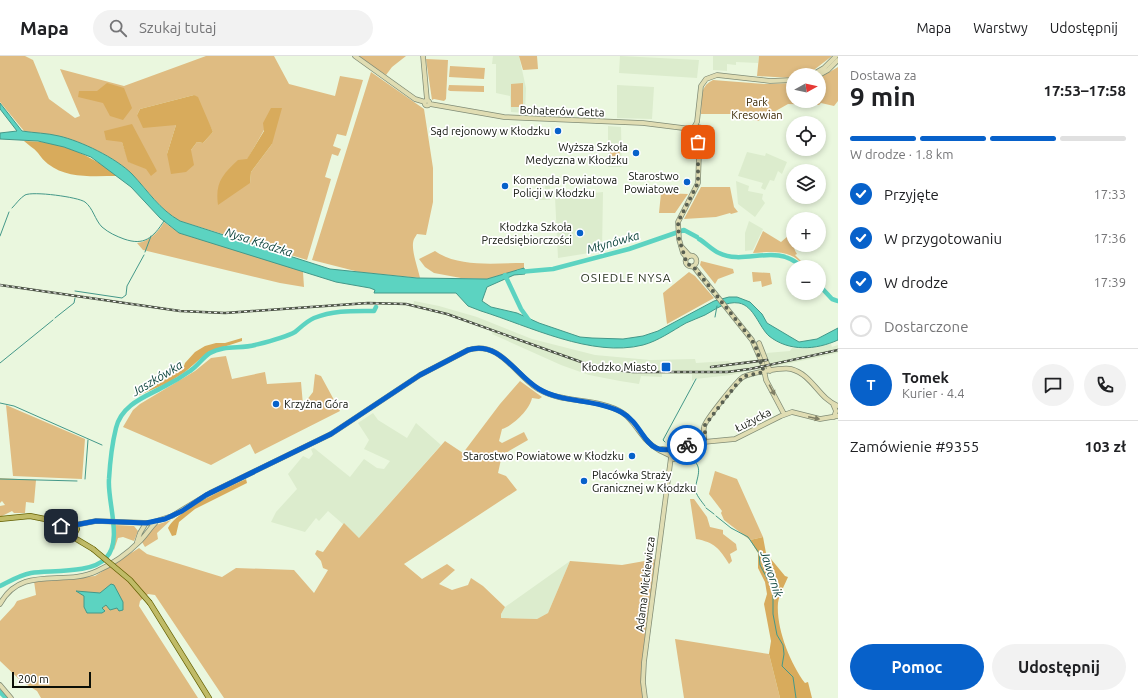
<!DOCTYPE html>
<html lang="pl">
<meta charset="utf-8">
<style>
body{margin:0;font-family:Ubuntu,sans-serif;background:#f2f2f2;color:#202124;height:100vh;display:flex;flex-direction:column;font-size:15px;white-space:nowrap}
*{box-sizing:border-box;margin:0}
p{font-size:13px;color:#757577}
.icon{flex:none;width:22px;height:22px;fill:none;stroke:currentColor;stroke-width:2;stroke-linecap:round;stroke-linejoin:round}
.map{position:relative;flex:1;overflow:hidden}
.sheet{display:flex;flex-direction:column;background:#fff;width:300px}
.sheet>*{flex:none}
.needle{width:26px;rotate:82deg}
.buttons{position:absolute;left:786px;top:12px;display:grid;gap:8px}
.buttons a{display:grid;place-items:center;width:40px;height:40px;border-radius:50%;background:#fff;box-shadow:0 2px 6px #0003;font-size:20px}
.scale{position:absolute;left:12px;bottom:10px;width:79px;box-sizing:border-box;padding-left:4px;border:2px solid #0b0f07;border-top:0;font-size:11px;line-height:14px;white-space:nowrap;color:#0b0f07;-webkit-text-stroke:3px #fff;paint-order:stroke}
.pin{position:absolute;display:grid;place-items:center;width:34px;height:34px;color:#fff;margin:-17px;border-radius:8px;box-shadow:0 2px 6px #0006}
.courier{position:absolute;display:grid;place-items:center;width:40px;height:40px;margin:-20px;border:3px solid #0761ca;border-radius:50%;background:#fff;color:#222;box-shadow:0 1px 5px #0007}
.summary em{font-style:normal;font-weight:700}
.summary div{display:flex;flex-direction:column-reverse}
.summary{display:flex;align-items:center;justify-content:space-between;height:68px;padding:0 12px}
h1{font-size:26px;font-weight:700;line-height:30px}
.bar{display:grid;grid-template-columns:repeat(4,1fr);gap:6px 4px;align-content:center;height:48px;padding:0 12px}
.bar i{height:5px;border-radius:3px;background:#e0e0e0}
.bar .active{background:#0761ca}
.bar p{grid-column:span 4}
.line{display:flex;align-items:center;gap:10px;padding:0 12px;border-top:1px solid #e0e0e0}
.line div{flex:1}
.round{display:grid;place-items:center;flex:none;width:42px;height:42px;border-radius:21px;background:#f2f2f2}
ol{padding:0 12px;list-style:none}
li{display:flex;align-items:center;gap:12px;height:44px}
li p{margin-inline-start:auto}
li .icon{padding:4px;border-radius:50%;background:#0761ca;color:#fff;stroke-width:4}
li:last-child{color:#757577}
li i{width:22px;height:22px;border:2px solid #e0e0e0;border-radius:50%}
.action{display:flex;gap:8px;margin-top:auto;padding:8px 12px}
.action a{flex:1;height:46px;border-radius:24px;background:#0761ca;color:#fff;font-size:16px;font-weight:700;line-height:46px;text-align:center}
.action a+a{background:#f2f2f2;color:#202124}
header{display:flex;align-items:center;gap:24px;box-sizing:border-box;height:56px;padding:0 20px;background:#fff;border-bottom:1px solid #e0e0e0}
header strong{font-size:19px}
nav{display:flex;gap:22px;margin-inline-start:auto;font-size:14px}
.search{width:280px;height:36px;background:#f2f2f2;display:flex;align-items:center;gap:10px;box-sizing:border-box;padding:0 14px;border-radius:22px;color:#757577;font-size:15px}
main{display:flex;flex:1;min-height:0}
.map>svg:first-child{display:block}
.built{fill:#dceccd}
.green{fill:#dfbc82;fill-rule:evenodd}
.forest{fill:#d8ab5c}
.water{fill:#5cd3c1;stroke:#449889}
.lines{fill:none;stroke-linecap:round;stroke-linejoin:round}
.stream{stroke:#449889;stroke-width:1}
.river{stroke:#5cd3c1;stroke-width:4.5}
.secondary-casing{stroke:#808c76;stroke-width:5.5}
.primary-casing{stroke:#656103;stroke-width:6}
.secondary{stroke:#e0ddb3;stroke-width:4}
.primary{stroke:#c0bb67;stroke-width:4.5}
.rail-casing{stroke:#4b5245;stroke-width:2.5}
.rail{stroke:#fff;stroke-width:1;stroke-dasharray:3;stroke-linecap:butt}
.primary-bridge-casing{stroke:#656103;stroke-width:6;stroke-linecap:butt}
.primary-bridge{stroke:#c0bb67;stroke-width:4.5}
.oneway{fill:#808066}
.done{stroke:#596052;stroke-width:4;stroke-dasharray:0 7.2}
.route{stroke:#0761ca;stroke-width:5}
.poi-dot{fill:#0761ca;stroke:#fff;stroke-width:1.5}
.labels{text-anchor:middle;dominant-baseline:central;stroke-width:3.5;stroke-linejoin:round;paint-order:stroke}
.park-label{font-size:11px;fill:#3c2a06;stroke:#fff}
.street-label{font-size:11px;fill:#0b0f07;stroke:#fff}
.poi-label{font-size:11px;fill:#0b0f07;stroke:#fff;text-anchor:end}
.water-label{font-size:12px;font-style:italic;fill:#053e36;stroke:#fff}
.neighbourhood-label{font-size:12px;letter-spacing:1px;fill:#2a3421;stroke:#fff}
</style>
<header>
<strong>Mapa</strong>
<div class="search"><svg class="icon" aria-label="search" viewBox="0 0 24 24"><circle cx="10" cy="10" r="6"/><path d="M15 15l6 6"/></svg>Szukaj tutaj</div>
<nav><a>Mapa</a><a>Warstwy</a><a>Udostępnij</a></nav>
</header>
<main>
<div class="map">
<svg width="838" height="642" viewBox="0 0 838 642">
<rect width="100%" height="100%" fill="#eaf7de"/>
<!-- built -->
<path class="built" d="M493 0H519L526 32 525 57 511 56 510 40 496 37V8H492Z
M620 0 699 4 697 22 619 17Z
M713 0H759L758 7 736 6V9L727 8V15L713 14Z
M617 29 654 31 652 63 617 62Z
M608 70 621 71 622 111H608Z
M747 96 765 100 766 97 787 106 782 118 778 115 774 125 770 124 765 134 761 132 763 127 738 120Z
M736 125 749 130 748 135 763 138 762 143 765 147 755 161 738 148Z
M545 129H550V144H529V136L545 134Z
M603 136 602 195 558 202 555 141Z
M749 165 763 173 753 194 745 195V177Z
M414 245 439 250 477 261 532 283 595 299 650 304 695 303 696 307 728 305 733 307 754 304V306L759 305 761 312 731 319 695 323 692 325V318H662V321L641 320 639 328 620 325 589 319 561 309 492 278 493 275 453 261 413 251Z
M831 288 832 291 838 289V297L772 311 766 297 790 295 792 292 804 293Z
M373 357 378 364 407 382 416 367 441 389 359 482 328 455 319 465 316 462 305 476 271 466 276 456 297 433 288 418 303 400 309 403 313 398 311 393 314 392 350 421 364 403 377 412 384 413 390 405 364 393 369 384 358 367Z
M570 505 548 557 537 563 501 562V558L505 551Z"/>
<!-- green -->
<path class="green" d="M0 0H25L33 4 49 43 75 62 80 60 60 13 124 30 206 0H274L289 28 335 40 340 20 363 24 346 80 337 78 333 90 341 93 338 100 332 98 325 121 331 123 307 204 180 165C158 152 149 134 130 117 101 89 62 81 24 75L0 46ZM194 39 213 76 203 87 197 86 191 94 167 98 176 69 137 59 140 53ZM264 74 272 88 251 116 250 127 238 104H247ZM122 86 157 115 129 106Z
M357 0H406L392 11 386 19Z
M519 0H537L538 13 523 14Z
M759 0H832L810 17 793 19 791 22 757 20Z
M426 3 448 4 446 43 444 45 434 43 432 44Z
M450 10 485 12 484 23 449 21Z
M838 11V45L834 50 821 47 819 49 788 48 758 65 731 58H701C702 45 698 31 713 24L764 28 793 27V45H819V22Z
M371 16 424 53 433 112V146L426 179 417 178C416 180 415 181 414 183 410 192 418 212 420 222L359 216 312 204Z
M523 27V51H511V28Z
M449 29 484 30V36L450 35 448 34Z
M610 91H620L619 109H610Z
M701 131H730L734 151 738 156 731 158 730 157 716 161 684 163Z
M661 137 688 138 675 157H659Z
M164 166 179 177 256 199 303 216 304 231 280 227 143 194 137 187C148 186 159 176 164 166Z
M763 175 781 186 788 180C793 185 793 192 797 198L795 199 807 211C802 209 799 204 794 201 781 194 766 196 753 197Z
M435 195C459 212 496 207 524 207V212L487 223 461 222 434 217 425 211 419 203Z
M701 205 733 213 734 217 718 223 715 228 700 209Z
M689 216 695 220 714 242 667 268 663 237Z
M752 216 770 217 772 228 762 231 761 225 753 226Z
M226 300 232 323 265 316 267 328 301 326 303 349 313 336 315 318 321 320 340 355 255 398 250 388 211 409 123 371 133 354 140 348 195 315 211 302Z
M520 325 542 341 539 343 532 342C530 353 513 370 502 373L499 385 502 387 524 376 528 384 502 399 498 417 506 420 517 434 404 508 422 523 447 508 455 514 439 528 452 534 468 529 471 522 483 530 505 551 501 558V562L537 563 548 557 570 505 622 509 656 503 642 626 643 642H224L155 539 148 538 140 545 139 550 198 642H41L37 635 21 625 0 605V565L14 550 17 545 36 539 34 525 95 520 139 492 147 498 222 521 236 512 294 514 314 537 328 514 323 512 321 505 315 498 317 494 323 496 344 467 359 482 445 385 463 397 500 348Z
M6 349 85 383 82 423 13 420Z
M715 415 737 423 763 481 750 484 724 464 721 457 722 455 709 438Z
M0 422 36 424 34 447 26 446 25 457H14L12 455 0 461V450L5 449 2 445 0 447Z
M690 443H694L707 461 710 471 723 474V478L736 488 737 494 730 498 732 505 729 508C720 493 714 486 696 483Z
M171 464 157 477 158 483 145 491 142 486 156 469Z
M115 469 134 470 138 475 134 485 123 481 118 482 114 494Z
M675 583 769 598 780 642H684Z"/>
<!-- forest -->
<path class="forest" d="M107 27 124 32 132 52 123 64 110 60 103 47 78 41 79 35H97Z
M194 39 198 41 213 76 203 87 197 86 191 94 194 109 186 116 171 118 167 98 176 69 143 72 137 59 140 53Z
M271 52H282L272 88 251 116 250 127 218 149C215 127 222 119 238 104L247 103 264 75 263 67Z
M132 68 157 115 151 120 146 113 128 106 122 86 106 84 104 75Z
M24 85C59 85 90 98 117 120 94 120 67 123 48 108 44 105 41 101 38 97 34 92 28 89 24 85Z
M242 282V285L208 296 185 316 168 327 135 341 151 324 167 316 168 312 173 311 177 317 183 313 185 307 195 296 205 290 216 287H225Z
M246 423 247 427 195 453 179 466 176 479 172 480 168 472C177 454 227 432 246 423Z
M763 481 766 497 785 520 788 521C785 528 779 539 778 547 776 572 790 607 805 627L808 626 812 642H780L769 598 771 585 764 548 767 538 765 526 758 512V497L750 484Z"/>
<!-- water -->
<path class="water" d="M0 47 22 75C34 77 47 77 59 80 81 85 116 102 132 118 149 136 159 153 180 165L330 213 417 222 487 223 524 212 525 218 514 219 487 231 482 245 491 251 517 257 539 267 580 281 592 282 623 283 643 280 658 275 714 245 729 241H737L750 246 762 258 767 267 799 286 817 283 838 272V284C816 294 789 296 769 280 759 271 754 250 739 247 726 245 716 253 705 259 699 262 692 264 686 267 672 275 658 285 643 289 592 302 529 270 481 255L468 250 456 237H374L375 234 370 232 336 226 179 177 160 162 131 131 91 101 64 91 38 85 0 83V77L17 75 0 53Z
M111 528 114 529 123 546V554L119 555 117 552 110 554 106 549 102 552 105 555 102 557H87L84 551V540L76 535 100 537Z"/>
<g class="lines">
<!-- stream -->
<path class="stream" d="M12 152C16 148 20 142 25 139 33 135 78 141 85 146 93 152 95 164 102 171 109 177 116 180 124 183 144 190 153 182 164 165
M0 180 9 156
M145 196 151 180
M75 235 122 242 126 239 127 230 144 199
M715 261 717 250
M55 262 74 247 75 242
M0 307 53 264
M0 347 14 350 102 389
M665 386 663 384 696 323
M693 404C705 413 694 424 696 436 697 440 702 446 705 450
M0 423 77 425
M85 423 88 384
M706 452 714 458
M716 460 731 472 748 481 759 497 760 509 770 528 773 539V558L777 579 783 589 784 598 782 610 793 621 796 642"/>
<!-- river -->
<path class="river" d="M699 183C706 187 712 194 719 197 745 210 776 186 802 211
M519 216 553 213 629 193 684 174 697 181
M505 219 521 253 531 267
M819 229 832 243 838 245
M0 530C10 525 20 519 31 517 50 514 92 518 106 502 123 485 107 445 109 423 110 406 112 388 116 372 122 347 148 340 167 329 175 325 183 320 190 315 198 310 203 301 210 297 224 289 241 293 255 289 267 286 284 282 295 276 301 271 307 265 314 262 334 254 353 255 374 255L376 251
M0 636 6 642"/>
<!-- secondary casing -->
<g class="secondary-casing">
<path id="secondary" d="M355 0 415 43 425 46
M423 0 427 44
M812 19 824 12 836 0
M819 19 828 14 838 4
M424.5 47a2.5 2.5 0 1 1 5 0a2.5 2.5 0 1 1-5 0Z
M430 48 504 61 643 67 691 73H693L697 66 701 30 706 23 717 19 770 25 793 24
M691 78a7 7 0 1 1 14 0a7 7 0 1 1-14 0Z
M699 98 703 82
M681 190 690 200
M685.5 205a5.5 5.5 0 1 1 11 0a5.5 5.5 0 1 1-11 0Z
M687 202 683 197 679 183 678 166 698 127 699 98 696 84
M693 210 752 284 763 309 766 324 784 358
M759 287 770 315
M833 348 836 355 834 361
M705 387C704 382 703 376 704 371 705 364 737 325 743 321 751 317 783 311 791 313 813 319 818 342 838 350
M662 393 671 394 693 387 735 383 781 360 792 356 820 363 838 360
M679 397 693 390
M674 403 678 401 679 397
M75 469 96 465 150 467 172 460 210 437 331 378 420 319 468 294C500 284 515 319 538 333 563 348 597 341 623 357 630 362 634 368 639 375 647 387 656 394 669 399
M137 486 140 477 146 467
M0 548C22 508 64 531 97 515 113 508 128 497 140 485 146 479 150 472 156 466
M0 629 11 642
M645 642 643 626 644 606 671 401"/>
</g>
<!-- primary casing -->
<g class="primary-casing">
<path id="primary" d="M0 463 30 460 65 467 70 466 75 469 77 473 73 481H66L63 478 62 471 65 467
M73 481 93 493
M150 547 209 642"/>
</g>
<!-- secondary -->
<use href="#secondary" class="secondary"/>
<!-- primary -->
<use href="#primary" class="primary"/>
<!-- rail casing -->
<g class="rail-casing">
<path id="rail" d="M0 229 180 255 225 257 368 247 406 248 447 258 584 307 607 313 633 316H727L750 313 838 294
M711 311 767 304"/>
</g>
<!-- rail -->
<use href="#rail" class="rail"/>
<!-- primary-bridge casing -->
<g class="primary-bridge-casing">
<path id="primary-bridge" d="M93 493 130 524 150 547"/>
</g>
<!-- primary-bridge -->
<use href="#primary-bridge" class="primary-bridge"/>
</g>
<!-- one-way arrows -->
<defs><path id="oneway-solid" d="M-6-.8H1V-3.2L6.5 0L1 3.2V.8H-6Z"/></defs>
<g class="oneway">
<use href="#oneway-solid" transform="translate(772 334) rotate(62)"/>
<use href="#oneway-solid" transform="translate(814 362) rotate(12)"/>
</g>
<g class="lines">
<!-- done -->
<path class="done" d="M687 389 705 387V369L739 325 745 320 764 316 755 289 749 280 693 210 687 208 679 183 678 166 698 127V86"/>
<!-- route -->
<path class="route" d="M61 470 56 466H70L75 469 96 465 146 467 165 463 182 455 206 439 331 378 420 319 468 294C500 284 516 320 539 333 562 347 596 343 621 356 649 371 641 407 687 389"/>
</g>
<!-- markers -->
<g class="poi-dot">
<circle cx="558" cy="75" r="4"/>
<circle cx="636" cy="97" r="4"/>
<circle cx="687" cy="126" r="4"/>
<circle cx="505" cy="130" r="4"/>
<circle cx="580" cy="177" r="4"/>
<rect x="661" y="306" width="10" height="10" rx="2"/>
<circle cx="276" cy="348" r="4"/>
<circle cx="632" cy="400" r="4"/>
<circle cx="584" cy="425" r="4"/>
</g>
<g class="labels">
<!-- park labels -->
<g class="park-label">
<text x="757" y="46">Park<tspan x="757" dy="13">Kresowian</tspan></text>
</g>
<!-- street labels -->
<g class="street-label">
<text transform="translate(562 55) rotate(2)">Bohaterów Getta</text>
<text transform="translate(753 364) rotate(-27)">Łużycka</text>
<text transform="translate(645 528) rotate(-83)">Adama Mickiewicza</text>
</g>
<!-- poi labels -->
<g class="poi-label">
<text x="550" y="75">Sąd rejonowy w Kłodzku</text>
<text x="628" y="91">Wyższa Szkoła<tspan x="628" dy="13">Medyczna w Kłodzku</tspan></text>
<text x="679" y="120">Starostwo<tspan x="679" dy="13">Powiatowe</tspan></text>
<text x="513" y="124" text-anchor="start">Komenda Powiatowa<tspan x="513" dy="13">Policji w Kłodzku</tspan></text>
<text x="572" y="171">Kłodzka Szkoła<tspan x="572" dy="13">Przedsiębiorczości</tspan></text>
<text x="657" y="311">Kłodzko Miasto</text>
<text x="284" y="348" text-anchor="start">Krzyżna Góra</text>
<text x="624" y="400">Starostwo Powiatowe w Kłodzku</text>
<text x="592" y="419" text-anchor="start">Placówka Straży<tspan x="592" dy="13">Granicznej w Kłodzku</tspan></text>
</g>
<!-- water labels -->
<g class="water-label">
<text transform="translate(259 186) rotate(18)">Nysa Kłodzka</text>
<text transform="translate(613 186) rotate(-16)">Młynówka</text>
<text transform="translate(157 322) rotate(-31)">Jaszkówka</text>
<text transform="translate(772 518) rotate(72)">Jawornik</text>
</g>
<!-- neighbourhood labels -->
<g class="neighbourhood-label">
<text x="626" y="221">OSIEDLE NYSA</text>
</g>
</g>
</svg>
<div class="buttons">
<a><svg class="needle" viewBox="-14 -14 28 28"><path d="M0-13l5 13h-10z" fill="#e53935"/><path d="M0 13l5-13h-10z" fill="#757577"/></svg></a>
<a><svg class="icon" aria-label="locate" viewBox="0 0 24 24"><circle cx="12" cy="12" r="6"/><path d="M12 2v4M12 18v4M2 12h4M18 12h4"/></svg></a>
<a><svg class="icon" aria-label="layers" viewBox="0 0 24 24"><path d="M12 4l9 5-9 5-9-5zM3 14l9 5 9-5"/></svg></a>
<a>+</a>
<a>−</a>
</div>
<div class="scale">200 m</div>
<div class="pin" style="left:698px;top:86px;background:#ea580c"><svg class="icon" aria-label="bag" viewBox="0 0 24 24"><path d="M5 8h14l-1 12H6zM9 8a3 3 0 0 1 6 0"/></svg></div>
<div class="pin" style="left:61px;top:470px;background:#1f2937"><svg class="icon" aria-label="home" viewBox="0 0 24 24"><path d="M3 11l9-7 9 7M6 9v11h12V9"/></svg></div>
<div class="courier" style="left:687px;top:389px"><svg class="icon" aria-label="bike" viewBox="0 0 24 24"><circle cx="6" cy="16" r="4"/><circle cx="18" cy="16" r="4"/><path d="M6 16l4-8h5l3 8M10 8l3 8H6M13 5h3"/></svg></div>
</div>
<section class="sheet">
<div class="summary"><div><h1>9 min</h1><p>Dostawa za</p></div><em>17:53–17:58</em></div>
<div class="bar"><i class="active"></i><i class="active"></i><i class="active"></i><i></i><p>W drodze · 1.8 km</p></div>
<ol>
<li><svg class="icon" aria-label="check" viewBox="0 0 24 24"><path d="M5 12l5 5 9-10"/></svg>Przyjęte<p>17:33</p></li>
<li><svg class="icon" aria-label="check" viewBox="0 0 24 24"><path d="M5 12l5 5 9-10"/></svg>W przygotowaniu<p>17:36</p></li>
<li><svg class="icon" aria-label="check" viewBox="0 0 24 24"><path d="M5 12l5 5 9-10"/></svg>W drodze<p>17:39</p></li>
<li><i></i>Dostarczone</li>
</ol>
<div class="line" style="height:72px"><b class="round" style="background:#0761ca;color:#fff">T</b><div><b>Tomek</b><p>Kurier · 4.4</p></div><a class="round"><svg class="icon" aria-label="chat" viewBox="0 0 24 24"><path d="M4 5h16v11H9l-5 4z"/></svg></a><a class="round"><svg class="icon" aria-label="phone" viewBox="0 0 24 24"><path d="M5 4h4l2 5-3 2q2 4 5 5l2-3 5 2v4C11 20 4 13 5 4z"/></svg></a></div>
<div class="line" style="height:52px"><div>Zamówienie #9355</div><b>103 zł</b></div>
<div class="action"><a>Pomoc</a><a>Udostępnij</a></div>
</section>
</main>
